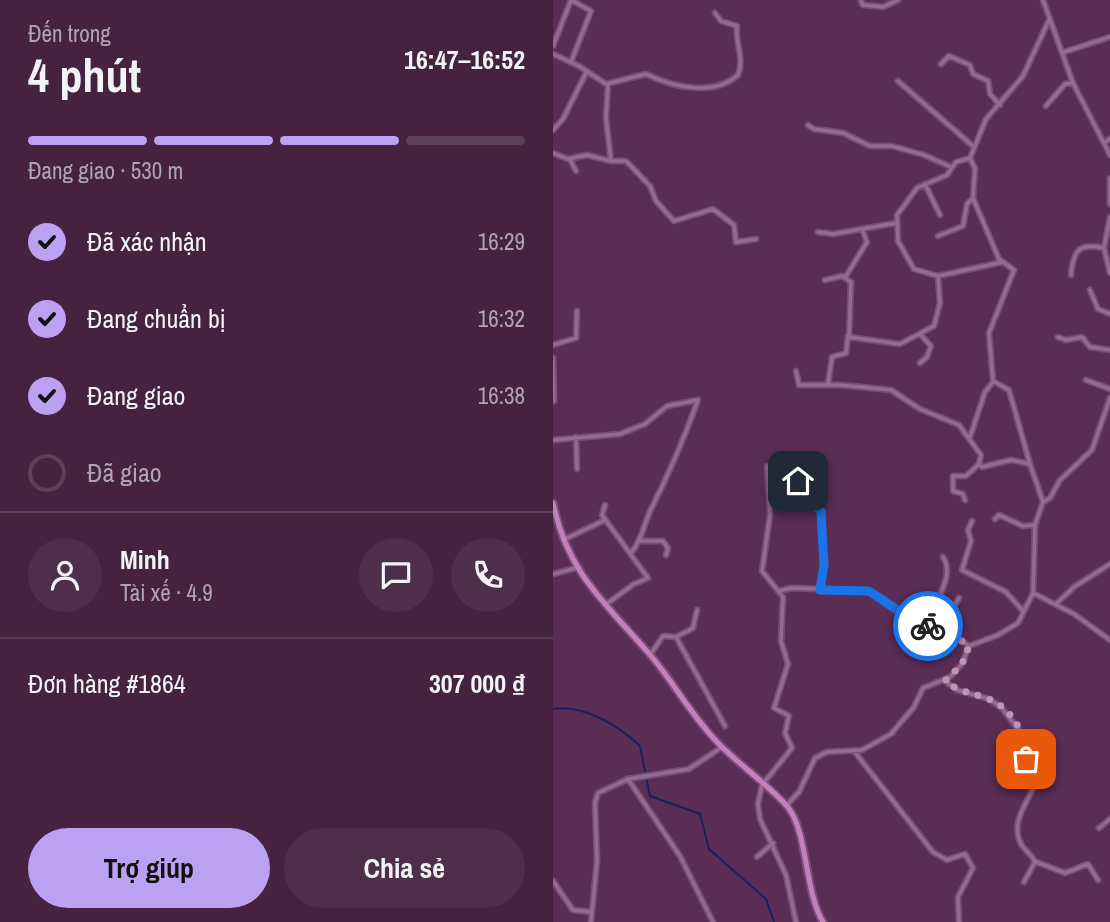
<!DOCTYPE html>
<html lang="vi">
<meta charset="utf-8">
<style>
body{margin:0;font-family:"Archivo Narrow",sans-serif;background:#4e2f4b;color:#f1f3f6;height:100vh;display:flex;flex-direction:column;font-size:26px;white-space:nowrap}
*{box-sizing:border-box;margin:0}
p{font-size:23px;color:#afa4b1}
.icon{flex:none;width:38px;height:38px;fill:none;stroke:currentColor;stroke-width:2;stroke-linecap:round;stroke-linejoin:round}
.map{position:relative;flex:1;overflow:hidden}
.details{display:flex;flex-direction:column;background:#442240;width:553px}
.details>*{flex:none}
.pin{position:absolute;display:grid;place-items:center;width:60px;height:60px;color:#fff;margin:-30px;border-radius:14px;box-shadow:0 4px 10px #0006}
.courier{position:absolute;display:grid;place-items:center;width:70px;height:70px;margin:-35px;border:5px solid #1a73e8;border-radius:50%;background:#fff;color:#222;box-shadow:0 2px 9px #0007}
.summary em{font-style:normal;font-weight:800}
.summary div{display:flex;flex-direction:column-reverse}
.summary{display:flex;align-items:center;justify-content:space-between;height:119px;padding:0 28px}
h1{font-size:46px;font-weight:800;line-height:52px}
.bar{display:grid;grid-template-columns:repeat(4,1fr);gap:10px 7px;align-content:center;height:84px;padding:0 28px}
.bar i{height:9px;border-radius:5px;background:#5c3f59}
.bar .on{background:#bca0f2}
.bar p{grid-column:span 4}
.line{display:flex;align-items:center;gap:18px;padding:0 28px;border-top:2px solid #5c3f59}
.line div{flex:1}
.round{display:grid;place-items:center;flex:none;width:74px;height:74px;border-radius:37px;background:#4e2f4b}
ol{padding:0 28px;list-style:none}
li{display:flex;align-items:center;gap:21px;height:77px}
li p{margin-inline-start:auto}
li .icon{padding:7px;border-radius:50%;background:#bca0f2;color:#111;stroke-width:4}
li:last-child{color:#afa4b1}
li i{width:38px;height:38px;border:4px solid #5c3f59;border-radius:50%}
.primary-button{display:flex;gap:14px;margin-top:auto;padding:14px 28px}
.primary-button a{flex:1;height:80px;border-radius:42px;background:#bca0f2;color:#111;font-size:28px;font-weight:800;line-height:80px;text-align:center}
.primary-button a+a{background:#4e2f4b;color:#f1f3f6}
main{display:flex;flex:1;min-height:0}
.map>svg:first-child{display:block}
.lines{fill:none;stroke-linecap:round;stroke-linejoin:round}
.stream{stroke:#17215d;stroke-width:2}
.street-casing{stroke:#774e72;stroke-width:7}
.secondary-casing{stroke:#774e72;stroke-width:9}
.street{stroke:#956a90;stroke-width:3.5}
.secondary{stroke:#c480bc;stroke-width:5}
.done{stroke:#b997b5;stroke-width:7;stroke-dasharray:0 12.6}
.route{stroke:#1a73e8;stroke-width:9}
</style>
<main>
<section class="details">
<div class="summary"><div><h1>4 phút</h1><p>Đến trong</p></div><em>16:47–16:52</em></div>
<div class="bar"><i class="on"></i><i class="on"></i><i class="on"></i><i></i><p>Đang giao · 530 m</p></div>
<ol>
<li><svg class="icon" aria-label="check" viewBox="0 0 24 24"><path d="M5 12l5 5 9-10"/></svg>Đã xác nhận<p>16:29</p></li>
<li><svg class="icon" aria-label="check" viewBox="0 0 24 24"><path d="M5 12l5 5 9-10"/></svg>Đang chuẩn bị<p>16:32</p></li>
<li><svg class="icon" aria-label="check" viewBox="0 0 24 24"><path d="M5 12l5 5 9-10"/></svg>Đang giao<p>16:38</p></li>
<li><i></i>Đã giao</li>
</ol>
<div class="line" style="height:126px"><a class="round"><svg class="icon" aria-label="person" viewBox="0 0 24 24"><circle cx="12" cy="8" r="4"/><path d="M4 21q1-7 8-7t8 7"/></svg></a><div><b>Minh</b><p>Tài xế · 4.9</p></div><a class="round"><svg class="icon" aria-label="chat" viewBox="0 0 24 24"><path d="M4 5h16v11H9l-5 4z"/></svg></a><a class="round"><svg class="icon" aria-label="phone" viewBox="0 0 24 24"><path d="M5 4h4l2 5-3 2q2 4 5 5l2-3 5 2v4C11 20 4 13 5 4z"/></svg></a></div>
<div class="line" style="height:91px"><div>Đơn hàng #1864</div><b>307 000 ₫</b></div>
<div class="primary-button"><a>Trợ giúp</a><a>Chia sẻ</a></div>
</section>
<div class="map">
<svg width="557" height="922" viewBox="0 0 557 922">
<rect width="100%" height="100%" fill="#5a2d55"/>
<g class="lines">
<!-- stream -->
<path class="stream" d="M0 709C31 704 66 726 87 746L97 796 147 814 156 849 213 899 221 922"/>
<!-- street casing -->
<g class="street-casing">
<path id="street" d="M490 0 520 83 557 155
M308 1 310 5 330 7 345 0
M0 46 18 0
M511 52 557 37
M0 54 26 66 53 84 93 74C120 87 160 97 185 75 192 59 182 44 184 26L168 21 162 13
M18 62 38 11 18 0
M388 64 396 56 417 65 420 74 435 81 437 94 447 105
M345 81 421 147
M55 84 53 118 58 161
M493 106 512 84 520 83
M255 125 261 129 290 133 317 146H339L371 155 398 167
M0 130 10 119 34 71
M551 143 557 139
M0 153 15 159 34 155 58 161H73L97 186 103 201 121 221 160 209 181 225 183 242 203 239
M417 158 422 169 420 198 446 259 461 270 436 333 440 381 456 390 477 464
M17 159 23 171
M557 178V204
M372 184 387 215
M557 217 551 248 557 273
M265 232 280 234 343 223
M385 236 410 226 414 204 420 198
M518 275C520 250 526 243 551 248
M293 276 314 242 309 229
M385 276 450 262
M272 280 289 276 298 282 296 337 347 344 381 326 387 303 385 276 361 269 345 241 344 215 364 188 394 175 403 162 417 158 433 119 470 76 497 18
M537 290 545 309 557 314
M505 337 513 340 529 337 537 347 557 350
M0 345 23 338 24 311
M0 358 1 401
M367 363 374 357 378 346 367 334
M243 371 246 385H287L338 390 367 409 406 425 428 455 426 464 429 467 458 460 477 464 490 502
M533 380 557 389
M275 384 279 357 293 353 295 336
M23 437 24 469
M417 437 432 392 440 382
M0 440 67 434 92 424 114 406 145 400C132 436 116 474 98 509 91 524 89 540 78 553
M214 466 217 515 209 571 230 597 228 641 235 664 221 708 236 716 232 733 239 748 209 785 205 804 207 819 233 875 243 922
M412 500 410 494 400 491V476H413L426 464
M52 505 49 515 95 578 81 584 52 605
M442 519 446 515 470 526 482 525
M419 521 415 530 418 541 409 570 453 592 470 611
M10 540 52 520
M86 541H110L115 548 113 555
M0 574 23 568
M267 589 316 591 364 624 389 628 416 646
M227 591 238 588 267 589 271 565 268 512 265 505 246 483 244 472
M480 593 521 614 557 640
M503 604 521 587 557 564
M377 626C376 606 404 578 390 557
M389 628 406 598
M123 637 140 628 144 610
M97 655 110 636 123 637 172 726
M392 681 404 690 436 699 448 707 473 739 474 760 486 769C485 793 454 817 468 844 472 851 479 854 482 862L471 882
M301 751 380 852 394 860 412 854 420 868 405 897 406 922
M75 779 127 856 160 922
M233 806 246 792 262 758 274 752 309 750 338 734 361 707 370 688 397 677 409 664 416 646 445 635 465 623 480 593 482 525 490 502 497 498 507 480 539 450 557 398
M546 828 557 819
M204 857 220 843
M481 861 512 873 535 864 545 880
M0 881 20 910 38 912
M38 922 44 861 42 803 45 793 75 779 136 769 169 747"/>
</g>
<!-- secondary casing -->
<g class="secondary-casing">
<path id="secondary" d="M0 503C15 575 54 604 99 657 123 686 140 718 167 745 188 766 214 784 234 806 255 831 251 890 270 922"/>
</g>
<!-- street -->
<use href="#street" class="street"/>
<!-- secondary -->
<use href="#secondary" class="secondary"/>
</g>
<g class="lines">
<!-- done -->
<path class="done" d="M375 626 393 630 416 646 409 664 392 681C405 692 422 693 438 700 459 709 475 737 473 759"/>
<!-- route -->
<path class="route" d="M245 481 268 512 271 565 267 590 316 591 365 624 375 626"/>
</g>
</svg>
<div class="pin" style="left:473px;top:759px;background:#ea580c"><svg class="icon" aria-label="bag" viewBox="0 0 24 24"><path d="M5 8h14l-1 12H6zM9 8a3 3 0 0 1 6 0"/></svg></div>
<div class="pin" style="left:245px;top:481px;background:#1f2937"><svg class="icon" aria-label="home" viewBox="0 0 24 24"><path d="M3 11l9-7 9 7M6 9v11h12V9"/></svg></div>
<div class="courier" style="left:375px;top:626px"><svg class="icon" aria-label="bike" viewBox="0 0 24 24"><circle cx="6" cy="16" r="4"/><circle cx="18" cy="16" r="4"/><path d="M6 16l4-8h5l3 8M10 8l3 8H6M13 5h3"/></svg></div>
</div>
</main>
